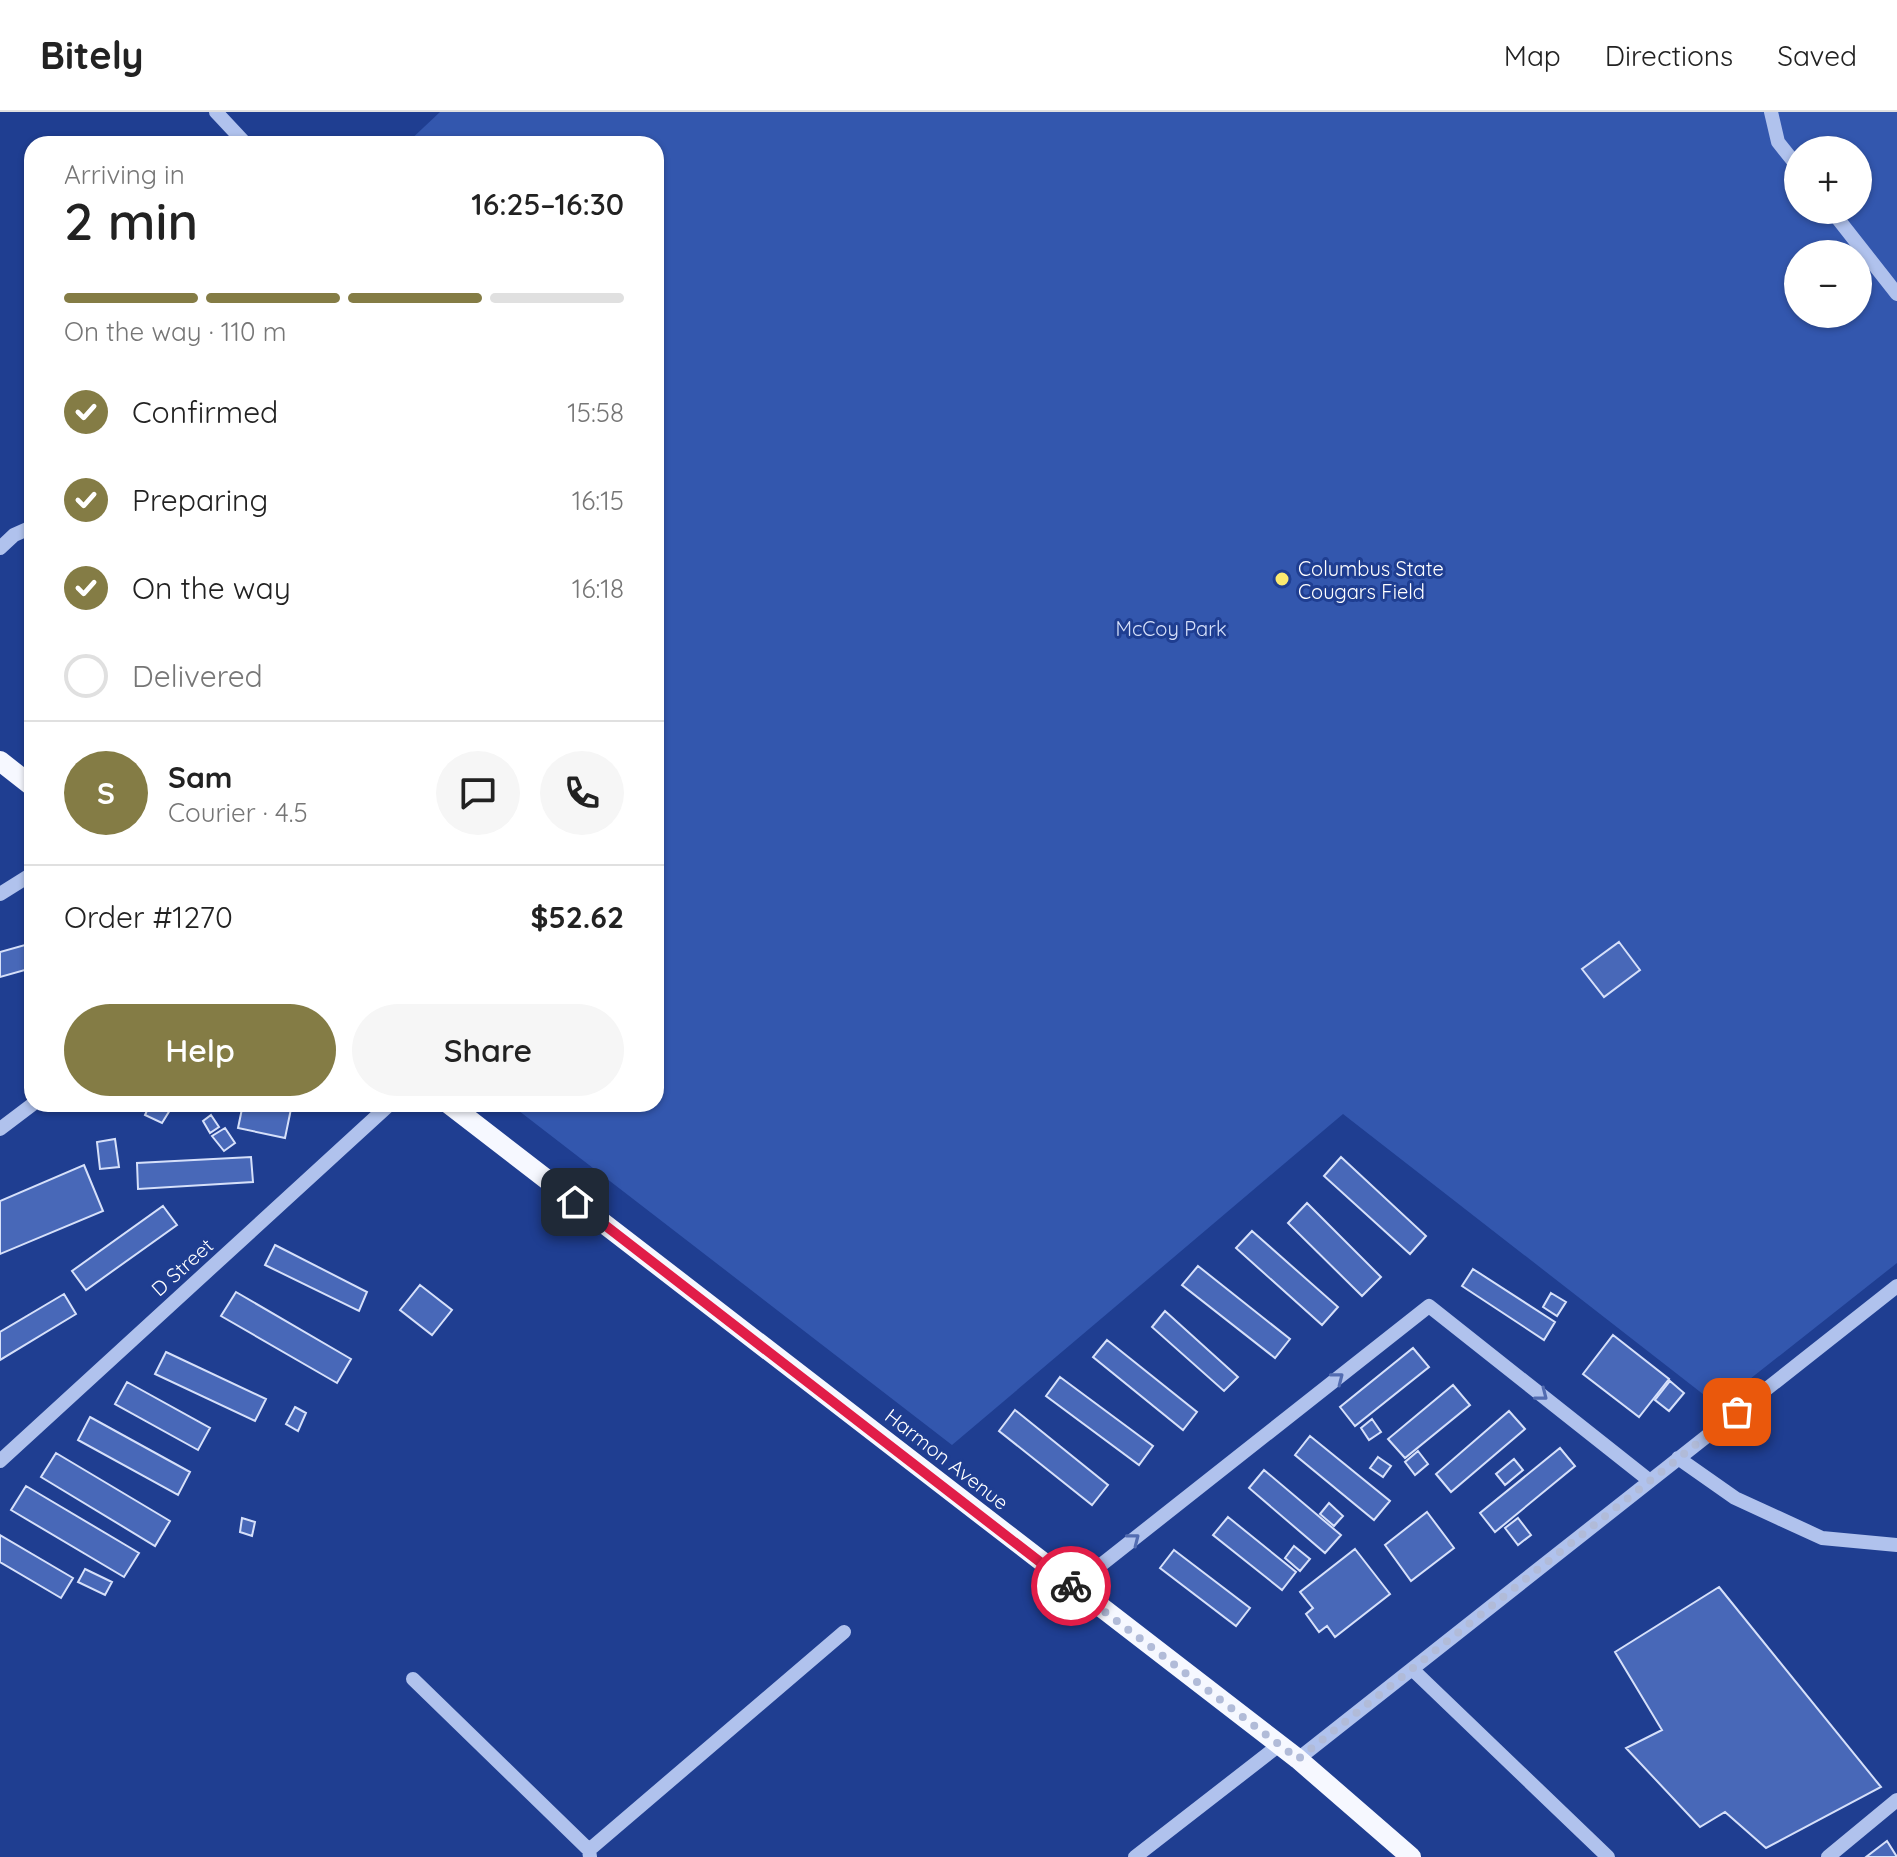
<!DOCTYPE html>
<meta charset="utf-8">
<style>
body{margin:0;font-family:Quicksand,sans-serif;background:#f6f6f6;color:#222;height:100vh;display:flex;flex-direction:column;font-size:30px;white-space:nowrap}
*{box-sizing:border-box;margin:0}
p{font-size:26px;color:#767676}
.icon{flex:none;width:44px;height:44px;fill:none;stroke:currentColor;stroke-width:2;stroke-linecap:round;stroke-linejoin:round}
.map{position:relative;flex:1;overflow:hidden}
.drawer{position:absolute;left:24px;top:24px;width:640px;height:976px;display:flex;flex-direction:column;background:#fff;border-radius:24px;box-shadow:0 2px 6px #0004}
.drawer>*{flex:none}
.tools{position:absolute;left:1784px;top:24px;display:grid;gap:16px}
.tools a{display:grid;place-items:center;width:88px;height:88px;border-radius:50%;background:#fff;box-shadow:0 2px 6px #0004;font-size:40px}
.pin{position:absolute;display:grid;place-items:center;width:68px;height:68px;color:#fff;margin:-34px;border-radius:16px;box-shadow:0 4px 12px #0006}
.courier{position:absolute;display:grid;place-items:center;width:80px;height:80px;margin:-40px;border:6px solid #e11d48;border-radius:50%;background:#fff;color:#222;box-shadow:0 2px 10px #0007}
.overview em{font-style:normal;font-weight:600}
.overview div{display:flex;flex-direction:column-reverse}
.overview{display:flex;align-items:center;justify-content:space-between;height:136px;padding:0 40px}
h1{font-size:52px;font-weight:600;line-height:60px}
.bar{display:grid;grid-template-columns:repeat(4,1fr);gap:12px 8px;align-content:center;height:96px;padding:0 40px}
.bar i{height:10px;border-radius:6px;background:#e0e0e0}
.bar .active{background:#847c45}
.bar p{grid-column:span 4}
.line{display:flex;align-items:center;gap:20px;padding:0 40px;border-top:2px solid #e0e0e0}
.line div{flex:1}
.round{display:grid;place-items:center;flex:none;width:84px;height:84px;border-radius:42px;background:#f6f6f6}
ol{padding:0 40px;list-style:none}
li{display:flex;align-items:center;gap:24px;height:88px}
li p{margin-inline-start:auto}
li .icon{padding:8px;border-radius:50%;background:#847c45;color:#fff;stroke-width:4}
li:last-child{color:#767676}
li i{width:44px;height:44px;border:4px solid #e0e0e0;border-radius:50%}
.cta{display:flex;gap:16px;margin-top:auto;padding:16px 40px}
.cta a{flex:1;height:92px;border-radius:48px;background:#847c45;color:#fff;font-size:32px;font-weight:600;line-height:92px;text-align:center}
.cta a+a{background:#f6f6f6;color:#222}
header{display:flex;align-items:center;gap:48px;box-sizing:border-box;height:112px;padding:0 40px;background:#fff;border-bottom:2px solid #e0e0e0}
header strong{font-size:38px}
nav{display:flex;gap:44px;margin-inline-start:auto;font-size:28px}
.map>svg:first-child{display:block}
.green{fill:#3357ae;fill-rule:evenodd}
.building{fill:#4868b8;stroke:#d6e0fa;stroke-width:2}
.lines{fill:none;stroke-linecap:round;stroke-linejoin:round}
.minor{stroke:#b0c2ed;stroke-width:14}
.major{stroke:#f6f8ff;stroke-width:20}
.oneway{stroke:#526cb1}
.done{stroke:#b1bbd8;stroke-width:8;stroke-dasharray:0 14.4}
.route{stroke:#e11d48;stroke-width:10}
.poi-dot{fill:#fbea70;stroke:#1f3e91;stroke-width:3}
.labels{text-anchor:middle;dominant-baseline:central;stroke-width:6;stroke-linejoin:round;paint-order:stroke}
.poi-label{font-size:20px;fill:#fff;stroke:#1f3e91;text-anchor:start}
.park-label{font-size:20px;fill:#d6e0fa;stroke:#1f3e91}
.street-label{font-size:20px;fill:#fff;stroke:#1f3e91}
</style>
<header>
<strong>Bitely</strong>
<nav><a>Map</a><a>Directions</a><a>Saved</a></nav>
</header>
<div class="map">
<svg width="1897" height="1745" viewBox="0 0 1897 1745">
<rect width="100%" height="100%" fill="#1f3e91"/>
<!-- green -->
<path class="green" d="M440 0H1897V1151L1717 1293 1343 1002 952 1333 510 992H656V32H406ZM1798 38H1858V98H1798ZM1798 142H1858V202H1798Z"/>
<!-- building -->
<path class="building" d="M1619 830 1640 858 1604 885 1582 857Z
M32 831V856L0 865V840Z
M150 992 170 998 162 1011 145 1003Z
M243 992H292L285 1026 238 1016Z
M211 1003 219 1015 210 1021 203 1009Z
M225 1016 235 1031 224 1039 212 1024Z
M115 1027 119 1055 100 1057 97 1030Z
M251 1045 253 1070 138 1077 137 1051Z
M1341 1045 1426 1124 1410 1142 1324 1064Z
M84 1053 103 1099 0 1142V1089Z
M1307 1091 1381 1165 1362 1184 1288 1111Z
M163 1094 177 1113 86 1178 72 1159Z
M1252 1119 1338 1195 1322 1213 1236 1136Z
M275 1133 367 1180 359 1199 265 1153Z
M1198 1154 1290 1227 1275 1246 1182 1173Z
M1473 1157 1555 1210 1544 1228 1462 1174Z
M420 1173 452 1198 432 1223 400 1198Z
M236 1180 351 1247 337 1271 221 1204Z
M1551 1181 1566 1190 1557 1204 1543 1195Z
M64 1182 76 1202 0 1248V1220Z
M1165 1199 1238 1265 1224 1279 1152 1215Z
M1613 1223 1669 1267 1639 1305 1583 1262Z
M1107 1228 1197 1300 1183 1318 1093 1245Z
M1413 1236 1429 1255 1355 1314 1340 1295Z
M166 1240 266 1287 255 1309 155 1262Z
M1060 1265 1153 1334 1139 1353 1046 1284Z
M1670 1269 1684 1281 1669 1299 1655 1288Z
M127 1270 210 1316 198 1338 115 1292Z
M1453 1273 1470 1293 1405 1346 1388 1327Z
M295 1295 306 1301 298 1319 286 1312Z
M1015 1298 1108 1373 1092 1393 999 1319Z
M1509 1299 1525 1317 1451 1380 1436 1362Z
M90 1305 190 1360 178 1383 78 1328Z
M1372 1307 1381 1320 1369 1328 1361 1316Z
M1310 1324 1390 1389 1374 1408 1295 1343Z
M1560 1336 1575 1354 1495 1420 1480 1401Z
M1418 1339 1428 1352 1415 1363 1405 1350Z
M56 1341 170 1409 155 1434 41 1365Z
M1378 1345 1391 1354 1383 1365 1370 1356Z
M1514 1347 1523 1358 1505 1373 1496 1362Z
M1264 1358 1341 1423 1325 1441 1249 1376Z
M26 1374 139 1441 124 1465 11 1398Z
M1329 1391 1343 1404 1334 1414 1320 1402Z
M1427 1400 1454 1436 1411 1469 1385 1433Z
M1228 1405 1296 1460 1282 1478 1213 1423Z
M242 1406 255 1410 252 1424 240 1420Z
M1518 1406 1531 1423 1518 1433 1505 1416Z
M0 1423 73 1466 61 1486 0 1450Z
M1294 1434 1310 1447 1300 1459 1285 1446Z
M1355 1437 1390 1482 1335 1525 1327 1514 1319 1520 1306 1502 1313 1496 1300 1480Z
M1174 1438 1250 1496 1236 1514 1160 1456Z
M85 1457 112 1470 105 1483 78 1470Z
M1719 1475 1881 1675 1766 1736 1725 1700 1700 1715 1626 1636 1662 1618 1615 1540Z
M1887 1729 1897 1745H1866Z"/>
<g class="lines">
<!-- minor -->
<path class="minor" d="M216 0 246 32
M1771 0 1778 30 1798 55
M1831 98 1897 182
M0 436 14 423 32 415
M0 782 32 762
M0 1017 33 992
M1678 1346 1735 1386 1822 1426 1897 1433
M0 1349 390 992
M1073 1475 1429 1194 1650 1369
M1412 1557 1608 1745
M413 1567 589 1738 590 1745
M1298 1647 1897 1174
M589 1738 844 1520
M1135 1745 1278 1634
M1828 1745 1897 1688"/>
<!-- major -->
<path class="major" d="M0 649 32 674
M449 992 1298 1647 1411 1745"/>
</g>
<!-- one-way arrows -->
<defs><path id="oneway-chevron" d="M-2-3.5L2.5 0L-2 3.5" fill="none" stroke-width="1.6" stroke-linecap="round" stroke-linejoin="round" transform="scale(2)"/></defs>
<g class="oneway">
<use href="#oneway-chevron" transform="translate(1338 1266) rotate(-38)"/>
<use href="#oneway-chevron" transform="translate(1542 1283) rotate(38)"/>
<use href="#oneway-chevron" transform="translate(1134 1427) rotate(-38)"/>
</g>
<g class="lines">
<!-- done -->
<path class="done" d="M1071 1474 1298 1647 1737 1300"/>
<!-- route -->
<path class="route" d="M575 1090 1071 1474"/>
</g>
<!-- markers -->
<circle class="poi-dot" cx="1282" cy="467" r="8"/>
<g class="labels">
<!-- poi labels -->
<g class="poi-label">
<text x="1298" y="456">Columbus State<tspan x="1298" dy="23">Cougars Field</tspan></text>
</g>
<!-- park labels -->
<g class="park-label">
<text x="1171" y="516">McCoy Park</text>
</g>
<!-- street labels -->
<g class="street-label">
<text transform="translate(182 1155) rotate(-42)">D Street</text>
<text transform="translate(947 1347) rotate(38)">Harmon Avenue</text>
</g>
</g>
</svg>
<div class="tools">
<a>+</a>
<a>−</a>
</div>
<div class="pin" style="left:1737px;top:1300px;background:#ea580c"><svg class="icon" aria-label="bag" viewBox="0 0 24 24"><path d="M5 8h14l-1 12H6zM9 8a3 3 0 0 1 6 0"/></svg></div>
<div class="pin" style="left:575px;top:1090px;background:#1f2937"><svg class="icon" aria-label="home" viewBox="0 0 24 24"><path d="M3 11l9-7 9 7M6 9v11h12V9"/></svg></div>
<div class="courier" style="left:1071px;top:1474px"><svg class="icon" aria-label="bike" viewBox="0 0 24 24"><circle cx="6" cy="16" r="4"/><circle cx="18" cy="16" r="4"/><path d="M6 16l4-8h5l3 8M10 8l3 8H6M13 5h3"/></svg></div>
<section class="drawer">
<div class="overview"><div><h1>2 min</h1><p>Arriving in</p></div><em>16:25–16:30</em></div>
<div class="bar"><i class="active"></i><i class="active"></i><i class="active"></i><i></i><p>On the way · 110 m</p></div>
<ol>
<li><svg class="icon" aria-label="check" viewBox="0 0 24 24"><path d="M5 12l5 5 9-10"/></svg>Confirmed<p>15:58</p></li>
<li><svg class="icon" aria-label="check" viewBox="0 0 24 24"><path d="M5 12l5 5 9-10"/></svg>Preparing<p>16:15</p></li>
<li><svg class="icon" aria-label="check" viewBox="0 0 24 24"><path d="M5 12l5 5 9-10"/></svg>On the way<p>16:18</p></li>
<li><i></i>Delivered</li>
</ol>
<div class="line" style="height:144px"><b class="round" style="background:#847c45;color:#fff">S</b><div><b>Sam</b><p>Courier · 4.5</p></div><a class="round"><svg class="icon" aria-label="chat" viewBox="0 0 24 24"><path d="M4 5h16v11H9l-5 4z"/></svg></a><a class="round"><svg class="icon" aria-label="phone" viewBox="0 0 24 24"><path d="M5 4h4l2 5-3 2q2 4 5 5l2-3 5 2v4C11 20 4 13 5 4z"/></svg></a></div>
<div class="line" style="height:104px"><div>Order #1270</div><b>$52.62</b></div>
<div class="cta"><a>Help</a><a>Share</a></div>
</section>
</div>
